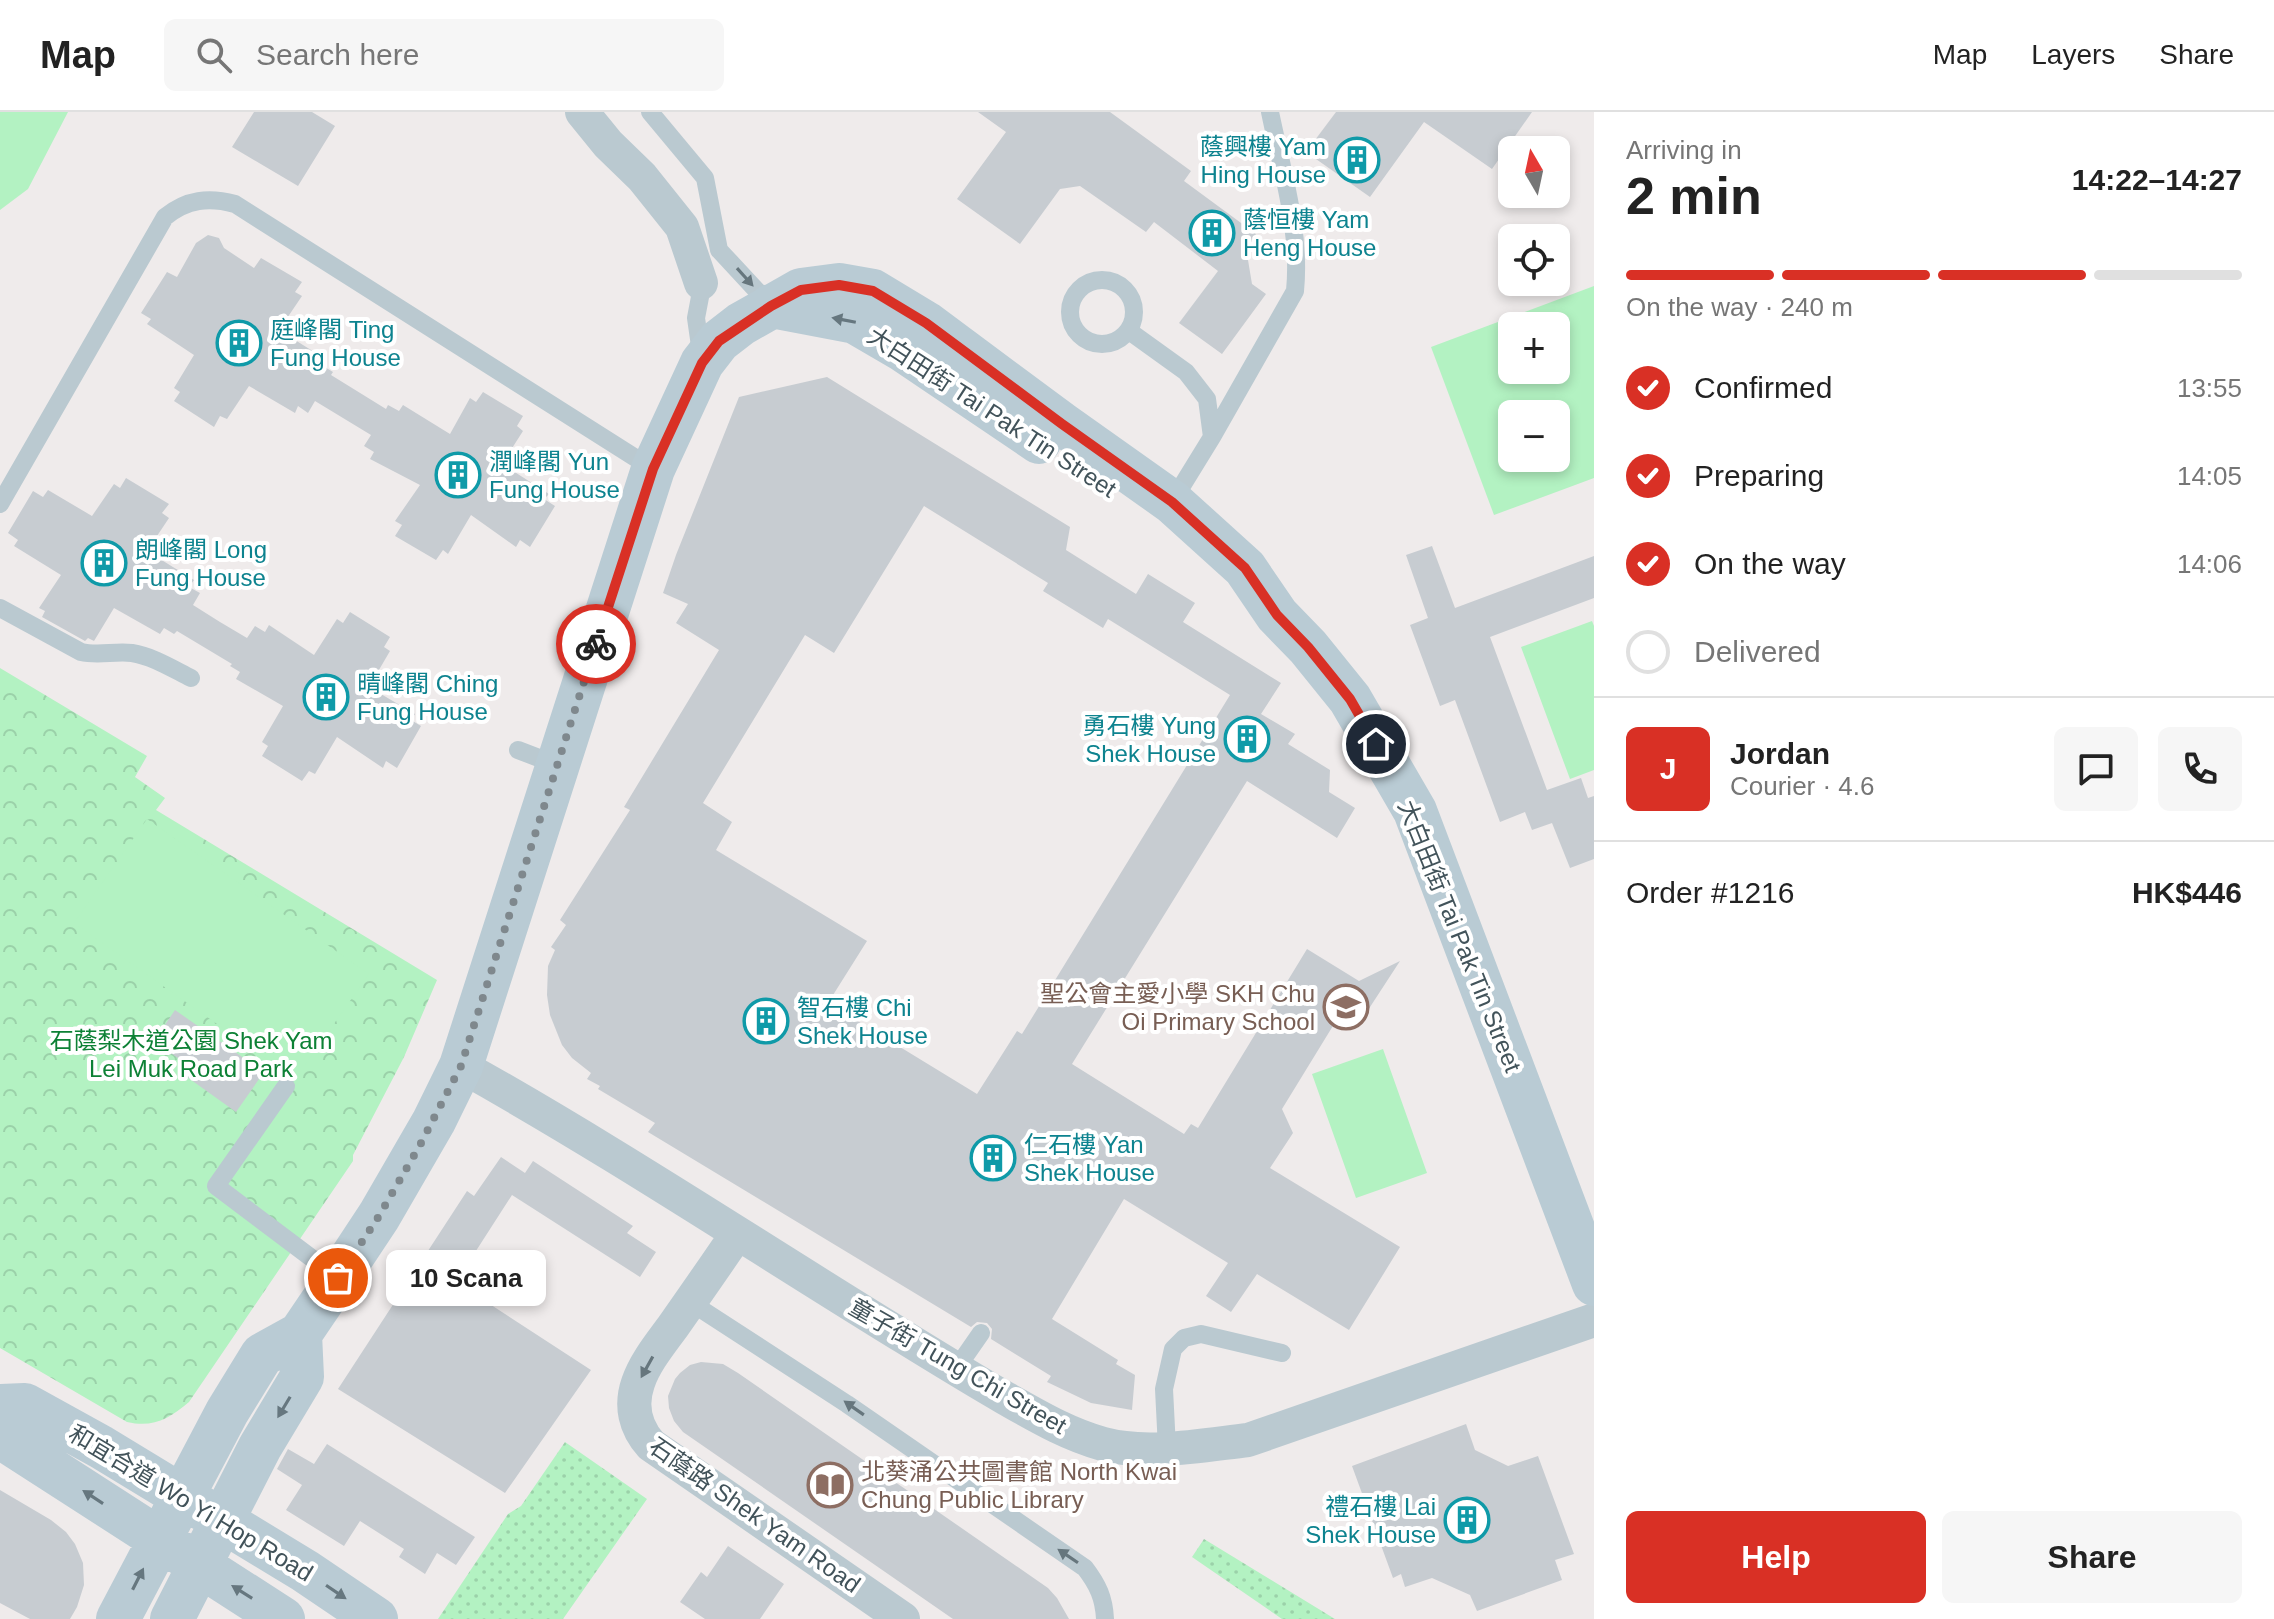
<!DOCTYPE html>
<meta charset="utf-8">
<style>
body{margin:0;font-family:Arial,"Noto Sans TC",sans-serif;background:#f6f6f6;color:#222;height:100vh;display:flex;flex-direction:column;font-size:30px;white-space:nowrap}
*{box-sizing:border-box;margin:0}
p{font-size:26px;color:#767676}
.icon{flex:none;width:44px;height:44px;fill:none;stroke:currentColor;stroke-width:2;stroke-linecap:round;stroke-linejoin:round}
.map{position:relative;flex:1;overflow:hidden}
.panel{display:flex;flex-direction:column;background:#fff;width:680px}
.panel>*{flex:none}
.needle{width:52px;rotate:351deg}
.buttons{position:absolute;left:1498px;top:24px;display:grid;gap:16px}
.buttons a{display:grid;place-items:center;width:72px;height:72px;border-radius:12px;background:#fff;box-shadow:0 4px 12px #0003;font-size:40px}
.pin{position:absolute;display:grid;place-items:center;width:68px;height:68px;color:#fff;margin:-34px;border:4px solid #fff;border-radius:50%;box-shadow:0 2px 8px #0007}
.courier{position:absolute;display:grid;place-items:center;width:80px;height:80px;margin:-40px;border:6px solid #d93025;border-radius:50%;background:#fff;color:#222;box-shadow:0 2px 10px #0007}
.bubble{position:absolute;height:56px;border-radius:12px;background:#fff;box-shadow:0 4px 12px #0003;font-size:26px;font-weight:700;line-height:56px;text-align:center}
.summary em{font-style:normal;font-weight:700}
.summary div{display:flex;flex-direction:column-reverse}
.summary{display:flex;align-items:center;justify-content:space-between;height:136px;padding:0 32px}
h1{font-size:52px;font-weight:700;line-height:60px}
.bar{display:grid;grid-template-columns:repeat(4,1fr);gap:12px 8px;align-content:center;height:96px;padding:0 32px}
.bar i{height:10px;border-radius:6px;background:#e0e0e0}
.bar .on{background:#d93025}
.bar p{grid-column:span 4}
.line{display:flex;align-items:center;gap:20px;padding:0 32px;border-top:2px solid #e0e0e0}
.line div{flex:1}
.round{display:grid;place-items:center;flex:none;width:84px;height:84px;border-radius:12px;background:#f6f6f6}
ol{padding:0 32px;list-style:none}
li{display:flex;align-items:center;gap:24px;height:88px}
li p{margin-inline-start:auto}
li .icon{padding:8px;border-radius:50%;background:#d93025;color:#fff;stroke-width:4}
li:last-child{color:#767676}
li i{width:44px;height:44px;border:4px solid #e0e0e0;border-radius:50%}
.cta{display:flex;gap:16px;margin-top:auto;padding:16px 32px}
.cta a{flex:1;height:92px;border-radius:12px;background:#d93025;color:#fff;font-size:32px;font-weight:700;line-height:92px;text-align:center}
.cta a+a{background:#f6f6f6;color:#222}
header{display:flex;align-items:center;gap:48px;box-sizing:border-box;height:112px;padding:0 40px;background:#fff;border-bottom:2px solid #e0e0e0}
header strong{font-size:38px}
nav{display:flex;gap:44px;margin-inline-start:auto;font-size:28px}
.search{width:560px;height:72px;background:#f6f6f6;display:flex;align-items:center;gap:20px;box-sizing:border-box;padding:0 28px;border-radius:12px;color:#767676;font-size:30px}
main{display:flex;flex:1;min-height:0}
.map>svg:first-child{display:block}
.grass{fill:url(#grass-dots)}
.park{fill:url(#park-crowns)}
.pitch{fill:#b3f2c2;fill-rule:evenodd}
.building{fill:#c7ccd1;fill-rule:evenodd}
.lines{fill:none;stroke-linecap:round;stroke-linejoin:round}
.lane{stroke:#bac9d0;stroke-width:18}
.street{stroke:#bac9d0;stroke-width:34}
.secondary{stroke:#b9cbd4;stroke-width:44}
.oneway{fill:#66767d}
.oneway2{fill:#66777f}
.done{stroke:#7f888d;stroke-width:8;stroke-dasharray:0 14.4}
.route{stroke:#d93025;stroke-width:10}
.labels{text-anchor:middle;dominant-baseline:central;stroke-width:8;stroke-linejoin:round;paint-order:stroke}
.culture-label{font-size:24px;fill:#0d838f;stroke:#fff;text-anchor:start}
.street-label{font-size:24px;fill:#42535a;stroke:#fff}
.education-label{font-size:24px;fill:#785e54;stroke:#fff;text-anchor:end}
.park-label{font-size:24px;fill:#0d8135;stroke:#fff}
</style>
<header>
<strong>Map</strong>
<div class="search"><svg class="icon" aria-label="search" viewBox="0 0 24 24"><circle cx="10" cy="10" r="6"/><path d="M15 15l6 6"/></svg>Search here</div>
<nav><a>Map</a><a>Layers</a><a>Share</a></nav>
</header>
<main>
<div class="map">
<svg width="1594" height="1507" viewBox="0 0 1594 1507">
<defs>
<pattern id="grass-dots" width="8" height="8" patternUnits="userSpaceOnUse" patternTransform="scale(2)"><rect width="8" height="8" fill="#b3f2c2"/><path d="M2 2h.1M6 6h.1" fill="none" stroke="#9bd1a9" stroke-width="1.8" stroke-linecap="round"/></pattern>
<pattern id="park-crowns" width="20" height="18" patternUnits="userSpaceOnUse" patternTransform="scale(2)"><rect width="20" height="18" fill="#b3f2c2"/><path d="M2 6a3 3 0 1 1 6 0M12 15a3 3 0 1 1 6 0" fill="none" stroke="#9bd1a9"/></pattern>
</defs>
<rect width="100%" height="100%" fill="#efebeb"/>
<!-- grass -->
<path class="grass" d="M565 1330 647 1387 563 1507H438L508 1402 521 1394Z
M1204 1427 1335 1507H1282L1192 1445Z"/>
<!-- park -->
<path class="park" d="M0 556 147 644 135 665 165 686 156 698 437 868 404 945 353 1043V1049L189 1290C169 1307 153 1316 127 1310L0 1236Z"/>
<!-- pitch -->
<path class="pitch" d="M0 0H68L28 77 0 98Z
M1594 174V366L1494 403 1431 235ZM1556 214V258H1512V214ZM1556 302V346H1512V302Z
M1592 509 1594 514V658L1570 667 1521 535Z
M147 707 369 862 295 967 74 811Z
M1383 937 1427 1061 1356 1086 1312 962Z"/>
<!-- building -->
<path class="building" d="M254 0H312L335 14 298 74 232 35Z
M978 0H1110L1191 59 1184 69 1256 122 1246 136 1252 172 1266 182 1222 242 1179 211 1218 159 1154 110 1146 120 1080 74 1060 77 1020 132 957 87 1006 20Z
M1336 0H1532L1492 57 1424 10 1370 85 1306 40Z
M208 123 219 126 224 136 254 156 261 146 302 170 295 180 302 184 279 218 327 248 323 254 333 260 331 263 386 297 388 293 399 299 403 293 450 322 470 286 476 290 483 280 523 304 517 314 523 319 502 352 549 382 544 387 555 394 530 435 520 428 516 435 471 403 448 442 443 438 436 448 395 424 402 413 395 409 420 373 370 347 374 340 364 334 371 323 315 289 308 301 298 294 295 301 249 274 227 307 220 304 214 315 174 289 180 280 174 276 194 243 147 212 151 207 141 201 167 160 177 165 196 131Z
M827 265 1070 415 1066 438 1136 482 1148 462 1195 491 1183 510 1281 571 1261 602 1295 622 1288 632 1330 658 1329 680 1355 696 1337 726 1247 669 1072 952 1184 1022 1191 1012 1198 1016 1307 837 1359 869 1400 849 1357 915 1339 904 1282 997 1293 1021 1270 1056 1400 1135 1349 1218 1257 1162 1231 1200 1206 1184 1228 1151 1124 1087 1052 1207 1118 1248 1116 1252 1135 1263 1132 1298 1091 1291 1047 1270 1051 1264 991 1227 992 1217 987 1211 977 1210 971 1215 648 1020 655 1011 598 977 600 974 587 967 591 961 572 946 562 933 550 903 547 883 548 854 555 838 551 835 566 813 560 808 630 698 624 695 719 538 676 511 688 492 663 481 676 443 739 285ZM924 394 1048 471 1043 479 1103 516 1108 507 1230 583 1022 922 1017 919 977 982 828 891 867 829 716 738 732 710 703 691 805 523 834 541Z
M126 366 169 392 162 401 169 406 147 439 194 468 189 475 200 481 193 493 220 510 247 526 255 514 265 520 269 513 314 543 337 507 343 511 350 500 390 525 384 535 390 539 369 575 415 602 411 608 421 614 397 656 386 649 383 656 337 625 315 662 309 659 302 669 262 644 268 634 262 630 283 594 236 567 240 560 230 554 232 552 177 519 174 522 164 516 160 522 114 496 94 529 88 526 85 529 42 505 45 499 39 496 61 463 14 434 18 428 8 421 33 379 43 385 48 378 92 404 114 372 120 376Z
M1432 434 1455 496 1594 444V486L1490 525 1547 678 1581 666 1588 686 1594 684V747L1570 756 1552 711 1532 718 1525 700 1500 710 1455 588 1440 594 1410 513 1428 506 1406 443Z
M175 898 264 960 236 1000 180 960 186 952 154 929Z
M501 1045 525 1061 533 1049 633 1114 627 1121 656 1140 640 1165 512 1083 456 1170 591 1258 505 1381 338 1277 467 1079 474 1084Z
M701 1250 723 1252 738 1261 1048 1476 1057 1486 1069 1507H953L683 1320 674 1309 669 1296 668 1284 675 1267 680 1261 690 1253Z
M1466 1312 1475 1338 1508 1354 1538 1344 1574 1442 1555 1448 1562 1468 1477 1499 1470 1483 1432 1466 1405 1475 1401 1462 1393 1466 1352 1354Z
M327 1332 475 1425 456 1453 437 1441 425 1462 399 1445 404 1437 360 1409 344 1434 286 1398 302 1373 277 1357 288 1337 314 1352Z
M0 1378 51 1408 66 1420 75 1432 83 1451 84 1473 77 1495 70 1507H30L0 1491Z
M728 1434 784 1472 760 1507H705L680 1490 701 1460 707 1465Z"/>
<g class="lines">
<!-- lane -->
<path class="lane" d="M650 0 705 66 719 138
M719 138 771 194
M1070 200a32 32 0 1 1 64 0a32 32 0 1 1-64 0Z
M1129 219 1186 260 1207 287 1212 325 1172 390
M701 241 696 206 704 164
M1212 325 1295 179C1301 119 1282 59 1270 0
M0 392 165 105C187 87 209 85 235 92L653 357
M0 496 81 540C98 544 114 539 132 541 152 544 173 557 191 566
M518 638 557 653
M286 974 216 1074 338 1166
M690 1190 847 1292 1085 1456C1098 1473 1104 1486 1105 1507
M956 1257 981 1221
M1167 1336 1164 1277 1173 1237 1184 1226 1201 1222 1282 1241"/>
<!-- street -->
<path class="street" d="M582 0 608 32 642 65 682 115 701 171
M461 954C606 1035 745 1127 886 1214 925 1238 965 1263 1005 1286 1037 1304 1067 1322 1103 1332 1147 1344 1204 1333 1248 1328L1594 1208
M737 1122C716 1153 695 1183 674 1213 661 1231 645 1250 638 1271 630 1294 635 1315 651 1333L903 1507"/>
<!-- secondary -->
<path class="secondary" d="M771 194 855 210 903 238 1039 330
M0 1294 25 1293 101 1335 305 1459 376 1507
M0 1313 7 1329 283 1507
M118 1507 227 1300 262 1243 300 1222 338 1166 379 1104 434 1009 461 954 653 357 702 251 719 229 741 212 801 178 839 173 873 179 926 211 1062 312 1172 390 1245 456 1277 503 1308 535 1350 587 1415 699 1594 1172
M172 1507 260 1335 302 1265 300 1222"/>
</g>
<!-- one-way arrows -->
<defs><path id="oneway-solid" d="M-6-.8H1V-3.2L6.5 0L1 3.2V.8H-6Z" transform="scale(2)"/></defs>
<g class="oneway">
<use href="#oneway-solid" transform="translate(745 165) rotate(48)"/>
<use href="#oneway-solid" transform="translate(647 1255) rotate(119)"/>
<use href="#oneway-solid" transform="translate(854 1296) rotate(-145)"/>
<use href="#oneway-solid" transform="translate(1068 1444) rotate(-146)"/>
</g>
<g class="oneway2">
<use href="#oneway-solid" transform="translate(844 208) rotate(-169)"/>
<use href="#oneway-solid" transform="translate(284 1295) rotate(121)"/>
<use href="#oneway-solid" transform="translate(93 1385) rotate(-147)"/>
<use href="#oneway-solid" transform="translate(138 1467) rotate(-63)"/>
<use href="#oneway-solid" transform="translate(242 1480) rotate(-148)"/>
<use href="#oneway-solid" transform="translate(336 1480) rotate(34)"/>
</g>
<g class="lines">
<!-- done -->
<path class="done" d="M338 1166 379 1104 420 1033 461 954 596 532"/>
<!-- route -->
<path class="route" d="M596 532 653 357 702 251 719 229 771 194 801 178 839 173 873 179 926 211 1062 312 1172 390 1245 456 1277 503 1308 535 1350 587 1376 632"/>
</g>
<!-- icons -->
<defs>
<g id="building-ring" transform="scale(2.3)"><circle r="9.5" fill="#fff" stroke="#0f9aa8" stroke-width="1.5"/><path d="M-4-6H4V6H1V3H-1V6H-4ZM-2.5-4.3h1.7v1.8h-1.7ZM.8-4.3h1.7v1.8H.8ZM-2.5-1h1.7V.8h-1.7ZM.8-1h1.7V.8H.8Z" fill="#0f9aa8"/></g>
<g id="school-ring" transform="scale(2.3)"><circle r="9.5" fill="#fff" stroke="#8d6e63" stroke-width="1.5"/><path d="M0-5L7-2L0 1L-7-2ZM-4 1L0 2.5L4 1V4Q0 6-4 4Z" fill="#8d6e63"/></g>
<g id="library-ring" transform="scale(2.3)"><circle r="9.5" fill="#fff" stroke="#8d6e63" stroke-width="1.5"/><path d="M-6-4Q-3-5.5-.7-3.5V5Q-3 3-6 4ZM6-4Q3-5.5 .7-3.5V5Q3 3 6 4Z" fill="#8d6e63"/></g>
</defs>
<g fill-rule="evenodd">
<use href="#building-ring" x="1357" y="48"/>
<use href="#building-ring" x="1212" y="121"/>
<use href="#building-ring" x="239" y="231"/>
<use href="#building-ring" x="458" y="363"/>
<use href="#building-ring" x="104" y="451"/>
<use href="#building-ring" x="326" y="585"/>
<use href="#building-ring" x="1247" y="627"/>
<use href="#school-ring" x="1346" y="895"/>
<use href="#building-ring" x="766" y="909"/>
<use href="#building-ring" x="993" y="1046"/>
<use href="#library-ring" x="830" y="1373"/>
<use href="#building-ring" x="1467" y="1408"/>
</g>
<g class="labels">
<!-- culture labels -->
<g class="culture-label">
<text x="1326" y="34" text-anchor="end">蔭興樓 Yam<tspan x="1326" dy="28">Hing House</tspan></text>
<text x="1243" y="107">蔭恒樓 Yam<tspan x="1243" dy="28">Heng House</tspan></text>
<text x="270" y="217">庭峰閣 Ting<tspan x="270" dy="28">Fung House</tspan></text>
<text x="489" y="349">潤峰閣 Yun<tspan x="489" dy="28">Fung House</tspan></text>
<text x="135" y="437">朗峰閣 Long<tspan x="135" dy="28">Fung House</tspan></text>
<text x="357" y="571">晴峰閣 Ching<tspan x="357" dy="28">Fung House</tspan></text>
<text x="1216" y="613" text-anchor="end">勇石樓 Yung<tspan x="1216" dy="28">Shek House</tspan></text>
<text x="797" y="895">智石樓 Chi<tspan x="797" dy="28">Shek House</tspan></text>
<text x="1024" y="1032">仁石樓 Yan<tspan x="1024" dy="28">Shek House</tspan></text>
<text x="1436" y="1394" text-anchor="end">禮石樓 Lai<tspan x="1436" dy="28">Shek House</tspan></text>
</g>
<!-- street labels -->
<g class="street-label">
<text transform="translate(992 300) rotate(33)">大白田街 Tai Pak Tin Street</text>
<text transform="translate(1460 824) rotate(68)">大白田街 Tai Pak Tin Street</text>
<text transform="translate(958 1254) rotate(30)">童子街 Tung Chi Street</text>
<text transform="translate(191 1391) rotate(31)">和宜合道 Wo Yi Hop Road</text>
<text transform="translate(755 1403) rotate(35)">石蔭路 Shek Yam Road</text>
</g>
<!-- education labels -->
<g class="education-label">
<text x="1315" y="881">聖公會主愛小學 SKH Chu<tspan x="1315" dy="28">Oi Primary School</tspan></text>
<text x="861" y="1359" text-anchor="start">北葵涌公共圖書館 North Kwai<tspan x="861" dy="28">Chung Public Library</tspan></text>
</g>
<!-- park labels -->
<g class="park-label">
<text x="191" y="928">石蔭梨木道公園 Shek Yam<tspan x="191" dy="28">Lei Muk Road Park</tspan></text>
</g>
</g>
</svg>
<div class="buttons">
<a><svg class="needle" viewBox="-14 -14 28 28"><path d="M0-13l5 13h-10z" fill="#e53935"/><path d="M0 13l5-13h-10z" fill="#767676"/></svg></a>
<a><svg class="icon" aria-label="locate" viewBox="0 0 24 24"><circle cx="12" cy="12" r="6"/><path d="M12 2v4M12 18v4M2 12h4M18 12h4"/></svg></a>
<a>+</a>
<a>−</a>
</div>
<div class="pin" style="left:338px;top:1166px;background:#ea580c"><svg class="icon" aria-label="bag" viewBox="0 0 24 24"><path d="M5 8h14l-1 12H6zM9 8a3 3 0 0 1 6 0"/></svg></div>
<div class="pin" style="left:1376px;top:632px;background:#1f2937"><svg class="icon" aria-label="home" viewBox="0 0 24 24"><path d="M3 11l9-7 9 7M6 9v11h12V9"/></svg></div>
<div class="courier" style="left:596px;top:532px"><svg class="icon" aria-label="bike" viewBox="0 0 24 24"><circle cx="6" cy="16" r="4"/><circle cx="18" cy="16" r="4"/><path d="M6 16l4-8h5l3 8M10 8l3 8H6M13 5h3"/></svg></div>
<div class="bubble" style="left:386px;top:1138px;width:160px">10 Scana</div>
</div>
<section class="panel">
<div class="summary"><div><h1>2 min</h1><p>Arriving in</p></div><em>14:22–14:27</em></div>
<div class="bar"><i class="on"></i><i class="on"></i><i class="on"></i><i></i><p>On the way · 240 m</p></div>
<ol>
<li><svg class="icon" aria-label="check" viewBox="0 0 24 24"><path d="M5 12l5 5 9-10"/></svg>Confirmed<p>13:55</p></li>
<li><svg class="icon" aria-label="check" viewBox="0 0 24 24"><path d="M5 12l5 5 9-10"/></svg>Preparing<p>14:05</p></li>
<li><svg class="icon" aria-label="check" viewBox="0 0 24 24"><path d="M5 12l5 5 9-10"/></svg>On the way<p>14:06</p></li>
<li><i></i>Delivered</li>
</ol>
<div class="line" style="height:144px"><b class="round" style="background:#d93025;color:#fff">J</b><div><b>Jordan</b><p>Courier · 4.6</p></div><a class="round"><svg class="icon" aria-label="chat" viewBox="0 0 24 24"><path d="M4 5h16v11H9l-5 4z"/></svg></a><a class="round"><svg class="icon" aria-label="phone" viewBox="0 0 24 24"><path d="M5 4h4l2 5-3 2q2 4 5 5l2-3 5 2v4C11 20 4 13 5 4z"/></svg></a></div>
<div class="line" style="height:104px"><div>Order #1216</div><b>HK$446</b></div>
<div class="cta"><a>Help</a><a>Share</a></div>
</section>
</main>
